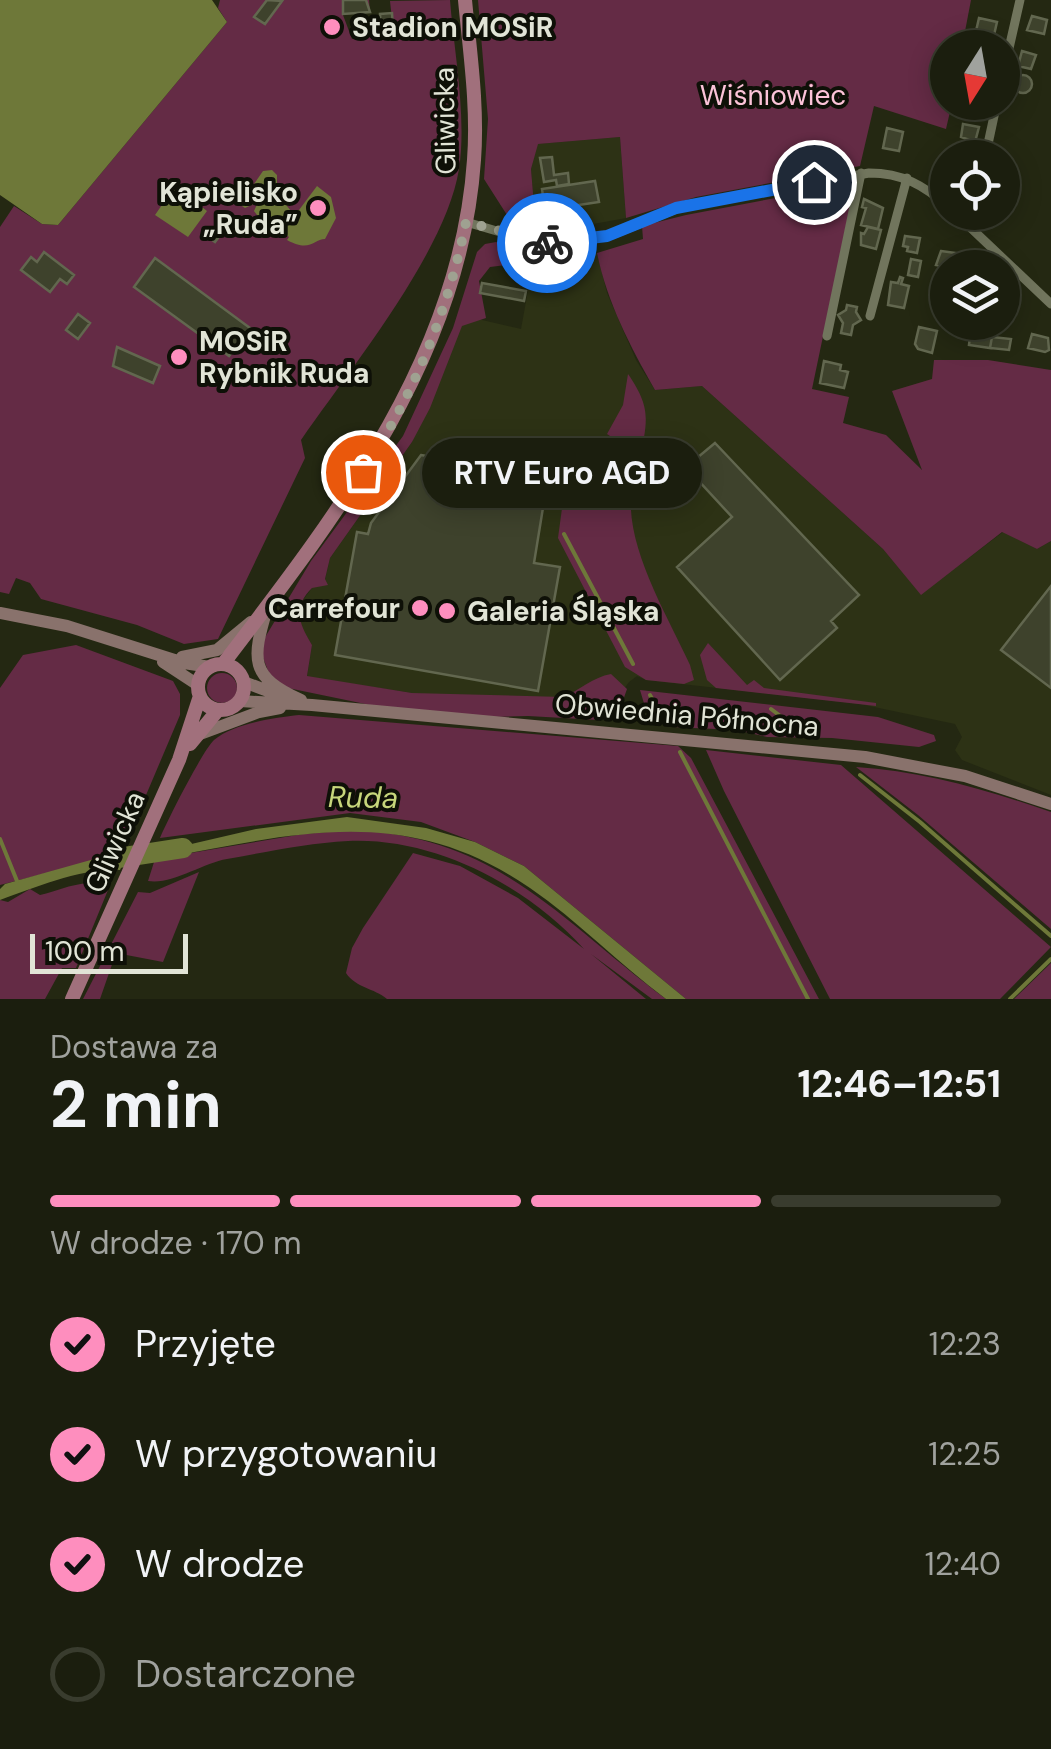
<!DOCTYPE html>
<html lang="pl">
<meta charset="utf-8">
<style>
body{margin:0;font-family:"DM Sans",sans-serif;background:#282b1c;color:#f1f3f6;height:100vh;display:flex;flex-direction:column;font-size:38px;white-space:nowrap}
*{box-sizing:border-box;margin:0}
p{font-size:32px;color:#a0a29e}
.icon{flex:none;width:55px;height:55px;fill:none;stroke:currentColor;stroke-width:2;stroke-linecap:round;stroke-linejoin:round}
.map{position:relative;height:999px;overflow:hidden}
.sheet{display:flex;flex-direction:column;background:#1b1e0e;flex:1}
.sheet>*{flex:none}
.needle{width:65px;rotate:191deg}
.tools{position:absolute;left:930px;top:30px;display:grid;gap:20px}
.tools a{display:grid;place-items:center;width:90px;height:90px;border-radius:50%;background:#1b1e0e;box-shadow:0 5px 25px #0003,0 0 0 2px #393c2e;font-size:50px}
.scale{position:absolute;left:30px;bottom:25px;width:158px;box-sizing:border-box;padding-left:10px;border:5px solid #e1e4d6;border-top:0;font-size:28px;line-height:35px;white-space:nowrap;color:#e1e4d6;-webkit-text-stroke:8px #0e1007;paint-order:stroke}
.pin{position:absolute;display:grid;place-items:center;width:85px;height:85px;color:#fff;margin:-42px;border:5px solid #fff;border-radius:50%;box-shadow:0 2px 10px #0007}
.courier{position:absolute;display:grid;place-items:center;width:100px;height:100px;margin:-50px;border:8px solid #1a73e8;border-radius:50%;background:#fff;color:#222;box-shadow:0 2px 12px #0007}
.bubble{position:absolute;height:70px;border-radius:35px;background:#1b1e0e;box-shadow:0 5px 25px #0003,0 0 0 2px #393c2e;font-size:32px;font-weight:700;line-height:70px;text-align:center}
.overview em{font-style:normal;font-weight:700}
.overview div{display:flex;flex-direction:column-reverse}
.overview{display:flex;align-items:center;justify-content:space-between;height:170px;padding:0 50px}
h1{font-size:65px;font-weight:700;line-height:75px}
.bar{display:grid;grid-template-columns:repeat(4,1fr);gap:15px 10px;align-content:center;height:120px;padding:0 50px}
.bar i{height:12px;border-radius:8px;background:#393c2e}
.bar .active{background:#fe8ebe}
.bar p{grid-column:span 4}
ol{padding:0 50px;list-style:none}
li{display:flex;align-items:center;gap:30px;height:110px}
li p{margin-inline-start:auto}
li .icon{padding:10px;border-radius:50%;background:#fe8ebe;color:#111;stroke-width:4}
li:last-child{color:#a0a29e}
li i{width:55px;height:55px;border:5px solid #393c2e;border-radius:50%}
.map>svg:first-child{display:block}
.built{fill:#2d3215}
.green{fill:#642b45}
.water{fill:#6e7839}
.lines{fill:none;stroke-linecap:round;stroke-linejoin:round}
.stream{stroke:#6e7839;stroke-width:4}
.river{stroke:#6e7839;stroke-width:20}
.building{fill:#3e422c;stroke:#62674f;stroke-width:2.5}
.minor{stroke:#71755d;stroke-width:9}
.secondary{stroke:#89726c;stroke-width:12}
.primary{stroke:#a1707c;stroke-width:14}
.done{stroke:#9fa291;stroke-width:10;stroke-dasharray:0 18}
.route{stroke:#1a73e8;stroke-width:12}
.poi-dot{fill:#fe8ebe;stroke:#0e1007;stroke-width:4}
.labels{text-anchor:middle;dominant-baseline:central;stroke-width:8;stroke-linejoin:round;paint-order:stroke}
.poi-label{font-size:28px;font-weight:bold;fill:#e1e4d6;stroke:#0e1007;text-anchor:start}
.park-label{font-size:28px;fill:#fcc3d8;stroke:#0e1007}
.street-label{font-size:28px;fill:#e1e4d6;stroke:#0e1007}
.water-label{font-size:30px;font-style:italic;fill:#c7d67b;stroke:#0e1007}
</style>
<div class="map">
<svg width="1051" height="999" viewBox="0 0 1051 999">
<rect width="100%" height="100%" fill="#242812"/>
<!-- built -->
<path class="built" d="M620 137 626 218 566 229H536L531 169 537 144Z
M597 253 607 293 636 360 655 390 702 386 883 549 921 594 1003 532 1037 549 1051 541V795L962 760 955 750 962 737 955 724 860 704 646 680 637 676 629 682 608 711 412 693 307 677 312 645 299 624 300 604 312 588 325 580 330 558 412 442 465 316 521 329 533 263 572 254Z"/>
<!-- green -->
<path class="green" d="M220 0H369L370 12 343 15 352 39 393 28 390 1 450 0C454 52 467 117 459 169 446 252 350 369 301 440L305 458 218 639 184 644 137 625 41 599 30 583 16 578 9 594 0 592V227L14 206 42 224 58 225 227 22 218 8Z
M478 0H971L962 47 948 48V102L952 103 946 129 874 106 860 166 696 197 626 218 620 137 538 144 531 169 536 229 512 223 484 179 488 119Z
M855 183 812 389 849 397 843 423 886 435 922 470 892 391 932 379 934 360H988L1051 370V541L1037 549 1002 532 921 595 883 549 702 386 655 390C630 346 607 302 597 253L643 239 642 226 686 215Z
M496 242 512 249 517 257 514 264 490 267 479 281 486 318 462 326 430 408 412 442 330 558 325 579 328 585 312 588C292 608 299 623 312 645L307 676 412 693 563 697C580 690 593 677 611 674L627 689 619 712 599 720 528 716 493 717 375 706 283 687 270 676 262 655 264 639 311 561 403 436 453 328 477 252 485 244Z
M628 374C652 409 647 420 640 460L635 462 607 448 610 436 607 434 623 405Z
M599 459 633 482C620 539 666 612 690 665L694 680 684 684 646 680 625 667 558 538 563 501 570 490 582 481 591 462Z
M708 643 747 685 754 680 764 688 876 703V706L716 688 707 680 700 655Z
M76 645 173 681 180 694V715L121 854 0 885V688L23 655Z
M207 688a15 15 0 1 1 30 0a15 15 0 1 1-30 0Z
M640 690 878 717 934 735 936 741 919 747 832 738 767 737 737 730 673 727 658 722 646 710Z
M299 715 678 746 691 758 819 999H686L524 866 475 842 421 822 350 813 160 838C167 821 203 750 214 740 234 723 274 718 299 715Z
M706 750 841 765 1051 947 1000 999H830L724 791Z
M856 767C922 771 988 790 1051 812V929L918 815Z
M353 830C498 837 558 918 666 999H652L591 954 646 999H387C374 988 356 988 346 973L352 948 363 928 413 853 460 866 518 898 584 949C527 886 435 837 348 841 308 843 267 852 227 859 203 863 172 885 148 881L155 859 303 834Z
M199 872 163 962 116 953 100 999H83L138 892 150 893Z
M87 883 108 890 76 968H62L45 999H0V900L8 902 30 889 40 895C57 891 69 885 87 883Z
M1051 963V999H1014Z"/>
<!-- water -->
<path class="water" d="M0 0H212L227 22 58 225 42 224 0 195Z
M272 170 277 175V185L290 198 287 206 291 211 299 210 317 186 331 197 336 218 325 239C314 239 310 253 287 240L289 237 257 215 254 211 258 202 245 208 236 202 235 192 244 184 253 186 259 196 254 184 263 171Z
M175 186 207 211 188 237 155 215Z
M347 817 426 828 475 842 524 866 686 999H666C619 964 578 921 530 888 403 801 294 835 155 859L162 844 187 845 256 829Z
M130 849 120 870C81 868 37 887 0 900V889L5 884Z"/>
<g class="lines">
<!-- stream -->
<path class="stream" d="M564 534 633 664
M650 695 663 719
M771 709 799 730
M680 752 808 999
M860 775 920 822 1051 936
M0 839 17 881
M1010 999 1051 959"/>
<!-- river -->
<path class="river" d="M118 858 183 848"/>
</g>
<!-- building -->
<path class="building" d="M267 0 282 1 265 24 254 17Z
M343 0H366L370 12 343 14Z
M392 13 393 29 381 30 380 14Z
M1032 16 1047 20 1044 34 1027 30Z
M979 18 997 22 994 35 976 31Z
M976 31 994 35 991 48 974 44Z
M1022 51 1036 55 1031 69 1018 66Z
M1014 84a9 9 0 1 1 18 0a9 9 0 1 1-18 0Z
M963 124 979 127 975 142 961 137Z
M887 128 903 132 899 151 883 148Z
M552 157 554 175 568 173 569 184 557 186 556 180 544 182 540 158Z
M1002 168 1016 170 1011 188 1002 186Z
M595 181 599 202 545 210 542 189Z
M864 199 883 208 878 229 861 225 866 208 862 207Z
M220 221 227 226 215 242 208 237Z
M868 227 881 230 876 249 861 245V233L864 234Z
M905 236 920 238 917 253 907 251 908 247 903 246Z
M941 251 956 253 954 268 936 265Z
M44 252 74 275 67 284 60 279 50 292 21 270 31 257 37 262Z
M155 258 250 328 229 356 134 287Z
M911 259 921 261 918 277 908 275Z
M900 277 903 278 901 284 909 286 904 308 888 305 891 282 898 283Z
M482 283 526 291 524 301 480 293Z
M847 305 857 307 856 312 861 320 853 325 851 335 841 333 843 323 838 315 846 310Z
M78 314 90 323 78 339 66 330Z
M919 327 937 331 932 353 918 349 915 344Z
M978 332 992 337 990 348 969 345 970 336 977 337Z
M1032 334 1048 338 1049 350 1045 352 1028 348Z
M992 337 1011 339 1009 350 990 348Z
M117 347 160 366 153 383 113 366Z
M824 361 841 365 840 370 848 372 844 388 820 383Z
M715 443 859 595 831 621 837 628 780 680 677 567 732 517 686 467Z
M421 455 548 477 534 563 560 567 538 691 335 655 357 532 368 534 371 523Z
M1051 586V688L1001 650Z"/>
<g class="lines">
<!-- minor -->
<path class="minor" d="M1002 79 1020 0
M985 158 997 102
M954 212 1051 304
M466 222 531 241H571L614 234 681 207 869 173C902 173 924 185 948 207
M870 316 907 178
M827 336 861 173"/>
<!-- secondary -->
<path class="secondary" d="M267 609C252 659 249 677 301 700
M0 613 67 626 184 663 210 667
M182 657 217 650 251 622
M163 662 198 685
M244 682 281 696
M240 701 312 705 865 757 965 776 1051 804
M195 736 259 712 280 708"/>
<!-- primary -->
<path class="primary" d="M198 687a23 23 0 1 1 46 0a23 23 0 1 1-46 0Z
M223 664C338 514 461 356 474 160 478 107 470 53 465 0
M190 744 218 710
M72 999 179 760 200 696"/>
</g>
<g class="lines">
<!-- done -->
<path class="done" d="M363 472C413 396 448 312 466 222L547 243"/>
<!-- route -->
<path class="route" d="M547 243 607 236 676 208 814 182"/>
</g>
<!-- markers -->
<g class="poi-dot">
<circle cx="332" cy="27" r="10"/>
<circle cx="318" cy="208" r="10"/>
<circle cx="179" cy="357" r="10"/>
<circle cx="420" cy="608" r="10"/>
<circle cx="447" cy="611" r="10"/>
</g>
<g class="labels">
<!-- poi labels -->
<g class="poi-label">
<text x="352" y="27">Stadion MOSiR</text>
<text x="298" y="192" text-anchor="end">Kąpielisko<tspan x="298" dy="32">„Ruda”</tspan></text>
<text x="199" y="341">MOSiR<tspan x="199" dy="32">Rybnik Ruda</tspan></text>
<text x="400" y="608" text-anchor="end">Carrefour</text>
<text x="467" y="611">Galeria Śląska</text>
</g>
<!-- park labels -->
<g class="park-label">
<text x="773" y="95">Wiśniowiec</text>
</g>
<!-- street labels -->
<g class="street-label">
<text transform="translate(445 121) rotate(-91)">Gliwicka</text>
<text transform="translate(687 715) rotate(5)">Obwiednia Północna</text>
<text transform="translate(115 842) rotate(-66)">Gliwicka</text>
</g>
<!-- water labels -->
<g class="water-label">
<text transform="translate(363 797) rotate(1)">Ruda</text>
</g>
</g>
</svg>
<div class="tools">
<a><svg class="needle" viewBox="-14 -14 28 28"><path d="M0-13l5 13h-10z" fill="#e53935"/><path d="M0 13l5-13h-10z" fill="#a0a29e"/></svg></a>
<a><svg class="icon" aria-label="locate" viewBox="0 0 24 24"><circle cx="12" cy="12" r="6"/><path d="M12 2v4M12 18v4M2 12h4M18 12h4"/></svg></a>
<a><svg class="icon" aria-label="layers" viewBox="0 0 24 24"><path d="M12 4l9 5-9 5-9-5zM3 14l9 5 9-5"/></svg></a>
</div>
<div class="scale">100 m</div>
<div class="pin" style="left:363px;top:472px;background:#ea580c"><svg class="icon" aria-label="bag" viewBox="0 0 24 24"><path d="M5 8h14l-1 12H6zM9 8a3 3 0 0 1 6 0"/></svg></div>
<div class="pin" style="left:814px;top:182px;background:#1f2937"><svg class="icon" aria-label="home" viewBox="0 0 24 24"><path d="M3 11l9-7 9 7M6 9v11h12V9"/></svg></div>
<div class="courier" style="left:547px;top:243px"><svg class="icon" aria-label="bike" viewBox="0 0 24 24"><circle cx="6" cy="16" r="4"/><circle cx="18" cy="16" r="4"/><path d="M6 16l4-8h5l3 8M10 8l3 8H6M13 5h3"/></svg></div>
<div class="bubble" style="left:422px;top:438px;width:280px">RTV Euro AGD</div>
</div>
<section class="sheet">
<div class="overview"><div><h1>2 min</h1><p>Dostawa za</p></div><em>12:46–12:51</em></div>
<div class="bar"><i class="active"></i><i class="active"></i><i class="active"></i><i></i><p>W drodze · 170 m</p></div>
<ol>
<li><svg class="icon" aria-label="check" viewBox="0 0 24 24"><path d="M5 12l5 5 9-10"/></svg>Przyjęte<p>12:23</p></li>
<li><svg class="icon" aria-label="check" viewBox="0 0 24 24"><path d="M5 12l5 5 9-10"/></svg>W przygotowaniu<p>12:25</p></li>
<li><svg class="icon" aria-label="check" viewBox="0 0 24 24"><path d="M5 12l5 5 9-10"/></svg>W drodze<p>12:40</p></li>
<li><i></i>Dostarczone</li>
</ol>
</section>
